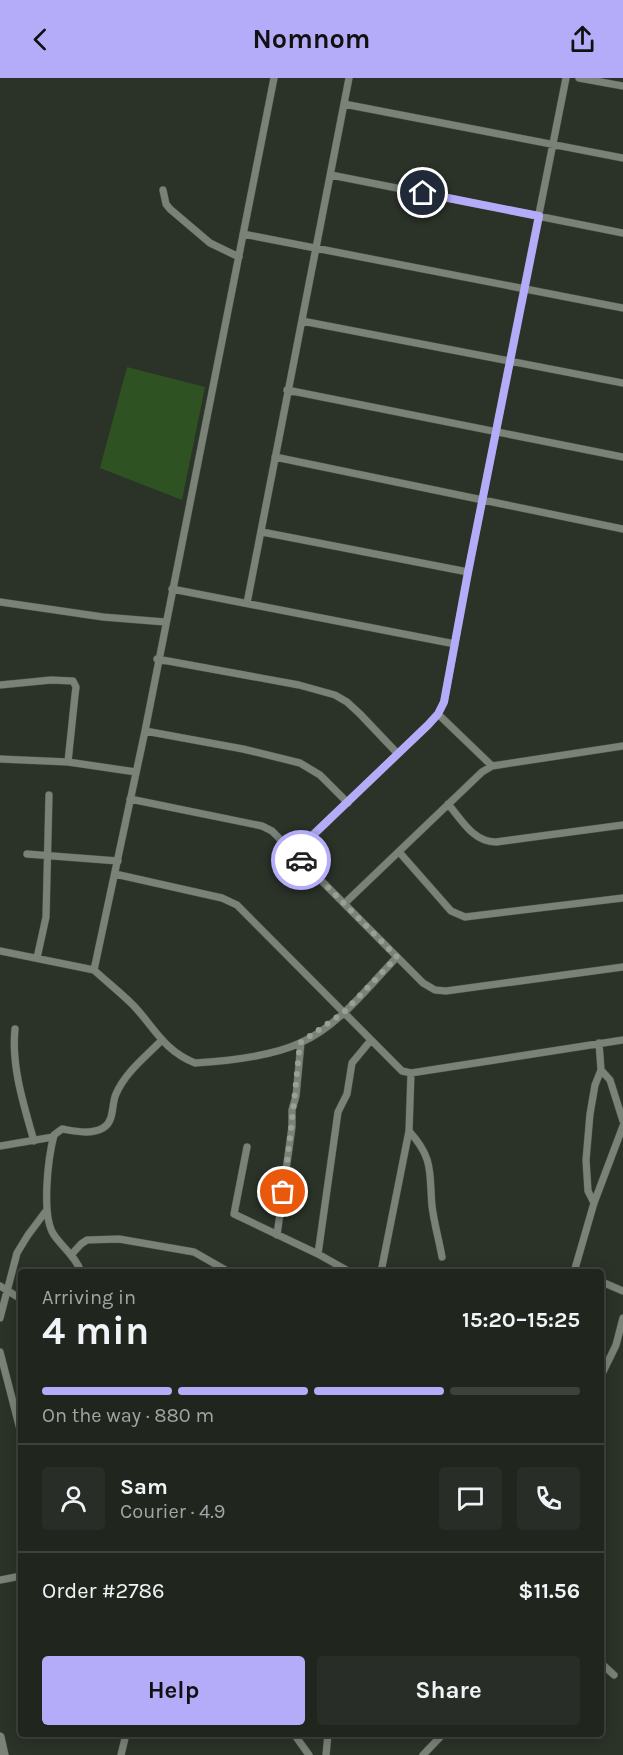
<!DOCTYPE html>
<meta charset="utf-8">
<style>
body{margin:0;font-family:Karla,sans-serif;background:#282e27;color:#f1f3f6;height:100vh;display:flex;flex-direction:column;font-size:22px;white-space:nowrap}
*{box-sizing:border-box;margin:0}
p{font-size:20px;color:#a2a5a4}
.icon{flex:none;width:33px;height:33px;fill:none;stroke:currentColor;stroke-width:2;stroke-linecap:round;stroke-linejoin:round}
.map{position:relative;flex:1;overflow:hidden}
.panel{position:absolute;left:18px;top:1191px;width:586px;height:468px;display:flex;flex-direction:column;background:#20261e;border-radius:6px;box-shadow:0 3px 15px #0003,0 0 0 2px #3d433c}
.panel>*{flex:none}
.pin{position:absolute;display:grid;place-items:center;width:51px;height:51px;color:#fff;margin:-26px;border:3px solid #fff;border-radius:50%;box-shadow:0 2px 6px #0007}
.courier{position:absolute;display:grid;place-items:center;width:60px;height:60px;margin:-30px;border:4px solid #b4acf9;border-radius:50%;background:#fff;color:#222;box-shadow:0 2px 8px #0007}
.summary em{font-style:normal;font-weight:700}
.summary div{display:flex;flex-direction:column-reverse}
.summary{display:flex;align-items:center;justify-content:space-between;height:102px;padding:0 24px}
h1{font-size:39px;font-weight:700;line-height:45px}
.bar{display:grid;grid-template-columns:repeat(4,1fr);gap:9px 6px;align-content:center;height:72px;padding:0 24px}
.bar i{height:8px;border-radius:4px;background:#3d433c}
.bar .active{background:#b4acf9}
.bar p{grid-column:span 4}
.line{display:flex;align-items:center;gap:15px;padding:0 24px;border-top:2px solid #3d433c}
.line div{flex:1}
.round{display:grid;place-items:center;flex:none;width:63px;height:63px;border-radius:6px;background:#282e27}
.primary-button{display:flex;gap:12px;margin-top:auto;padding:12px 24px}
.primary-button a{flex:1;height:69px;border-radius:6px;background:#b4acf9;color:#111;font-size:24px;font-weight:700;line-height:69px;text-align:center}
.primary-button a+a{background:#282e27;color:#f1f3f6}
header{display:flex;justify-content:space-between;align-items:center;height:78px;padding:0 24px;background:#b4acf9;color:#111;font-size:27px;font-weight:700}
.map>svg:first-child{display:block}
.green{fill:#2e5221}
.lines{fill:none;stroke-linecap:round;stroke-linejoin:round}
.minor-casing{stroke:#494f47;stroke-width:8}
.tertiary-casing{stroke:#494f47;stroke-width:10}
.minor{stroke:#7a8277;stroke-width:7}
.tertiary{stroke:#7a8277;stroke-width:9}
.done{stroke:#999f97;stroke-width:6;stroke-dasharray:0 10.8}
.route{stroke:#b4acf9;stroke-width:8}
</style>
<header><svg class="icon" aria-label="back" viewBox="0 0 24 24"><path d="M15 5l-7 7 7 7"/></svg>Nomnom<svg class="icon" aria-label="share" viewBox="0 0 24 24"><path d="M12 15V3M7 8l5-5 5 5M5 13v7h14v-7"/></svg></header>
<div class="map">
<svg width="623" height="1677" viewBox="0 0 623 1677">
<rect width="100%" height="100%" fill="#2b3228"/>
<!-- green -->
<path class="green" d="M127 289 205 309 182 422 100 390Z"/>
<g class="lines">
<!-- minor casing -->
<g class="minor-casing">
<path id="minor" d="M579 0 623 8
M344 26 623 80
M331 97 623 155
M163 112 166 126 170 131 210 165 239 179
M243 156 623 230
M302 243 623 305
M287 312 623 379
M275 379 623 451
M262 454 468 494
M172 511 455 566
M0 524 103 539 165 544
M247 525 349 0
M157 581 299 607 335 617 347 624 360 636 398 676
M0 607 51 602 73 603 76 609 75 617 68 684
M438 636 492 688
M145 653 243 671 300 685 320 697 348 725
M0 681 68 684 136 694
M130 721 262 748 272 753 423 905 435 912 446 913 623 889
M448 726C462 742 473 764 496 764L623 747
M295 775 428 647 438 636 444 624C482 416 525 208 566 0
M400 775 451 833 465 839 623 820
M27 776 118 783
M115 796 222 820 237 827 402 993 411 995 623 962
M345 825 482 694 492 688 623 668
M0 873 94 892 145 653 274 0
M37 880 46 839 49 717
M94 892C107 904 121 915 133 927 155 950 163 972 195 985 227 983 270 979 300 965 339 948 368 909 397 879
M15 951C11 988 24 1028 34 1063
M601 992 610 1002 623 1043
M409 1053C434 1081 429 1093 432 1128 434 1145 439 1162 442 1179
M0 1068 53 1059
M247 1069 234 1136 318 1176 350 1194
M594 1125 588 1113 586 1082 590 1036 595 1007 601 992 599 965
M277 1157 292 1049V1032L296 1018 301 965
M318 1176 338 1034 347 1016 352 985 371 962
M71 1177 81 1166 87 1162 119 1161 194 1174 229 1194
M81 1194C76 1179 63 1170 54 1157 41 1138 48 1080 54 1057L62 1051C75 1053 91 1057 103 1050 115 1043 111 1027 116 1016 125 995 145 979 161 963
M381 1194 409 1053 411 995
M574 1194 594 1125 623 1048
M602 1204 623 1213
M0 1208 21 1221
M0 1240 17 1175 28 1157 46 1133
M0 1274 21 1355
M602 1296 616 1267 623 1240
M0 1502 21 1498
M602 1586 614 1597
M294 1656 309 1677
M121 1677 126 1656
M326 1677 328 1656
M423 1677 443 1656"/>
</g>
<!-- tertiary casing -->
<g class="tertiary-casing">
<path id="tertiary" d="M0 1659 4 1677"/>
</g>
<!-- minor -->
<use href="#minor" class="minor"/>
<!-- tertiary -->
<use href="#tertiary" class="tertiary"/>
</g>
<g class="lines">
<!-- done -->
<path class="done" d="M283 1114C290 1064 295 1015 300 965L343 935 397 879 301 782"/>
<!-- route -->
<path class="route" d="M301 782 294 775 428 647 438 636 444 624 468 494 539 138 423 115"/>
</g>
</svg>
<div class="pin" style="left:283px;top:1114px;background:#ea580c"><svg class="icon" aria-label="bag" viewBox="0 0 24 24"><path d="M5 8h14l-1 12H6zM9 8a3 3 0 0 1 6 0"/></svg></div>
<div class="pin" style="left:423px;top:115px;background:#1f2937"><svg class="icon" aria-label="home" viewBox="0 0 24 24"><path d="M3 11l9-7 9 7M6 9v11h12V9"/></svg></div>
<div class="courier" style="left:301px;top:782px"><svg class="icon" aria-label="car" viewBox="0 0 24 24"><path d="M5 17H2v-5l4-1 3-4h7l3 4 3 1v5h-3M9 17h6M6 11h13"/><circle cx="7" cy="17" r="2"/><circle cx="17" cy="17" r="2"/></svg></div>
<section class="panel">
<div class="summary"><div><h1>4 min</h1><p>Arriving in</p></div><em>15:20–15:25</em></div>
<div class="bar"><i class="active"></i><i class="active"></i><i class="active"></i><i></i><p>On the way · 880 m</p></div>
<div class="line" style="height:108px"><a class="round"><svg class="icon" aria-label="person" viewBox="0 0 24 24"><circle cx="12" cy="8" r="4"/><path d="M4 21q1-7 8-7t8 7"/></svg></a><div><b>Sam</b><p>Courier · 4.9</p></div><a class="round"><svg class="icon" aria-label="chat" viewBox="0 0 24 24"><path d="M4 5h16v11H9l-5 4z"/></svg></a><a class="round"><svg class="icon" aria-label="phone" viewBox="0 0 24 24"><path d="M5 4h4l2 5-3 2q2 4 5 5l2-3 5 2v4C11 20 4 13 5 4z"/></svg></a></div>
<div class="line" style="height:78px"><div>Order #2786</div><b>$11.56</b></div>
<div class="primary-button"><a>Help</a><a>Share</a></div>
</section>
</div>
